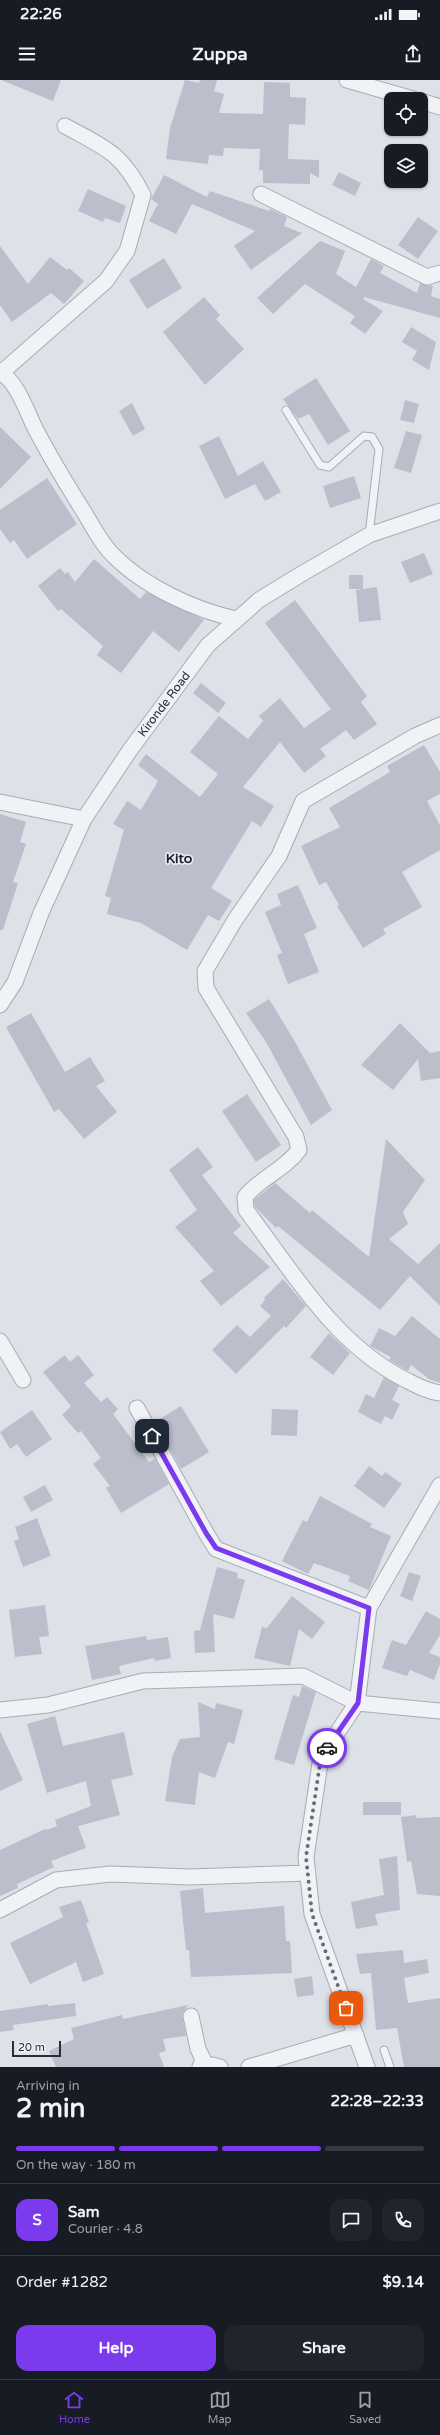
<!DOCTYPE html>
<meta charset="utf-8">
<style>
body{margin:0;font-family:"Varela Round",sans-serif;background:#20242c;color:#f1f3f6;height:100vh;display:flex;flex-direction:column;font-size:15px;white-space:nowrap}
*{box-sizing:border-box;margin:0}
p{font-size:13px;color:#9ea1a6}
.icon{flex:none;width:22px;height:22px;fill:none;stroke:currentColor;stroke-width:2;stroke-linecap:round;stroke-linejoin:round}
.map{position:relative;height:1987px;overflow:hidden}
.panel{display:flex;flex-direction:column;background:#171b24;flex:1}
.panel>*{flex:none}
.controls{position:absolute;left:384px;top:12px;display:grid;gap:8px}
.controls a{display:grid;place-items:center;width:44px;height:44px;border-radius:8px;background:#171b24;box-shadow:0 1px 3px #0004;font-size:20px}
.scale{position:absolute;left:12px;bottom:10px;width:49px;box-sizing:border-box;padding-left:4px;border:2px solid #272c3f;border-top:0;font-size:11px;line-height:14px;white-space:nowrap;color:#272c3f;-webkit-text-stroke:3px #eef0f6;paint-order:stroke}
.pin{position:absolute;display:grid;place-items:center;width:34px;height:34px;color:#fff;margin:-17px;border-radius:8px;box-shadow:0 2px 6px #0006}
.courier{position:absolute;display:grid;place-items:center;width:40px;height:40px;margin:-20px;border:3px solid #7c3aed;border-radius:50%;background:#fff;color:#222;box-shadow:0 1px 5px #0007}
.headline em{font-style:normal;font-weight:800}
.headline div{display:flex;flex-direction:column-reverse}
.headline{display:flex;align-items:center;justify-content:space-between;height:68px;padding:0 16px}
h1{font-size:26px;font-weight:800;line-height:30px}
.bar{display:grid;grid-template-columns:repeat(4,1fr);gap:6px 4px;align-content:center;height:48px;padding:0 16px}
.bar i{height:5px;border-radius:3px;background:#363941}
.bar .on{background:#7c3aed}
.bar p{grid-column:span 4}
.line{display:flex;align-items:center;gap:10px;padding:0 16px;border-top:1px solid #363941}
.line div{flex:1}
.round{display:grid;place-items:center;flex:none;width:42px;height:42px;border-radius:12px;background:#20242c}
.primary-button{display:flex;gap:8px;margin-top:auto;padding:8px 16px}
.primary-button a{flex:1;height:46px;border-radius:12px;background:#7c3aed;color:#fff;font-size:16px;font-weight:800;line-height:46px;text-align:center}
.primary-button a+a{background:#20242c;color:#f1f3f6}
.status{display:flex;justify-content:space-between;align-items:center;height:28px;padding:0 20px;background:#171b24;direction:ltr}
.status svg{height:11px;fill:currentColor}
header{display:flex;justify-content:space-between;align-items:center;height:52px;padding:0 16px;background:#171b24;font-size:18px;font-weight:800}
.tabs{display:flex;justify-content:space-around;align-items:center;height:56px;border-top:1px solid #363941;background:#171b24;font-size:11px;color:#9ea1a6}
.tabs a{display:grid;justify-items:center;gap:2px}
.tabs .on{color:#7c3aed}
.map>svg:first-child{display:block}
.building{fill:#bcbfcb}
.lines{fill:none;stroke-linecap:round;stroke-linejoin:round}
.service-casing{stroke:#a7abb5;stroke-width:9}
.minor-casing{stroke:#a7abb5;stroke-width:17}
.service{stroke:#f1f2f6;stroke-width:7}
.minor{stroke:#f1f2f6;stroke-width:15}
.done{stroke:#676b7a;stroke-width:4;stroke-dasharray:0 7.2}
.route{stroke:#7c3aed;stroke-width:5}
.labels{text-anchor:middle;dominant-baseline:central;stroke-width:3;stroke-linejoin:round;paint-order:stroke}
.street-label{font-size:12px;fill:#272c3f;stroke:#eef0f6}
.quarter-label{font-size:14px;font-weight:bold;fill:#1a1e30;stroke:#eef0f6}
</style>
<div class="status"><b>22:26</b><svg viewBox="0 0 49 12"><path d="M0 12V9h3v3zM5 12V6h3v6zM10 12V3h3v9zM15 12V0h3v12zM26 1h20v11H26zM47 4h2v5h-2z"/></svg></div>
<header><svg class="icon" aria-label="menu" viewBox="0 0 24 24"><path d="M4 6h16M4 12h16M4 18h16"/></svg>Zuppa<svg class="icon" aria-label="share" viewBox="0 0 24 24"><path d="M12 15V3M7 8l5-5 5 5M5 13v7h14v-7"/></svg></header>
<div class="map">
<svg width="440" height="1987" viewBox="0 0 440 1987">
<rect width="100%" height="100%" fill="#dee1e8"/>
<!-- building -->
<path class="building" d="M1 0H61L53 21Z
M185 0 199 3 200 0H217L214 11 224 14 219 33 263 34 264 2 290 3V17L306 18 305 45 289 44 288 79 319 80V98L310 93V104L263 103V90H259L260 69 224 68 223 76 209 75 208 84 166 79 170 48Z
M339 92 361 103 355 116 332 105Z
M164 95 207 117 210 111 269 131 270 129 287 137 284 146 302 153 251 190 234 166 255 151 192 124 176 154 149 141 158 124 151 119Z
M88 109 126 126 120 143 105 138 103 142 78 131Z
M418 137 438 151 418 179 398 165Z
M320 161 345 171 336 194 356 207 371 179 384 186 380 193 417 213 420 203 433 206 431 216 440 219V238L364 217 363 219 383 231 365 254 350 243 355 236 305 204 273 234 257 218Z
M0 166 28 204 50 177 67 190 69 188 84 201 64 224 51 213 12 242 0 225Z
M164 178 182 208 147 229 129 200Z
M204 217 220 235 216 239 244 269 205 305 163 252Z
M411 247 436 262 429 290 412 280 417 271 402 262Z
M316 298 350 351 328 365 309 334 298 339 283 319Z
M405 320 419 324 414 343 400 340Z
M132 323 145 349 133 356 119 331Z
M0 347 31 377 0 409Z
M406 351 422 355 411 393 394 388Z
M219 356 238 396 263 381 281 412 265 421 255 404 225 419 199 366Z
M354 396 361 418 330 428 323 406Z
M47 398 77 444 27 479 14 460 10 463 0 449V430Z
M424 473 433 494 410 503 401 482Z
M94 479 140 519 146 512 204 540 179 572 153 551 121 593 97 575 103 566 61 529 58 531 38 506 60 488 65 494 68 492 75 502Z
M349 495H363V509H349Z
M377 507 381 540 359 542 356 510Z
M295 520 367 616 361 622 377 644 354 660 346 650 320 669 326 676 304 693 280 662 243 707 274 726 261 747 252 741 211 808 232 821 219 841 208 835 187 870 141 843 107 834 111 818 105 816 124 750 113 744 127 721 141 730 158 701 138 685 146 674 200 717 218 694 190 672 219 636 248 659 263 641 259 636 280 618 304 648 331 629 265 543Z
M201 603 226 623 218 633 193 613Z
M424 665 440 692V714L427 721 440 745V770L402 792 422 827 383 849 386 854 363 868 337 826 339 825 326 802 319 805 301 766 340 747 329 728 390 692 387 686Z
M0 734 26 742 20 762 26 764 13 802 18 803 3 850H0Z
M298 805 317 848 304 854 319 892 288 904 277 875 282 873 265 832 281 825 277 814Z
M269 919 294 960 332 1030 311 1045 266 962 246 933Z
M31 933 65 992 90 977 105 1001 96 1006 117 1032 84 1059 59 1029 54 1032 6 947Z
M400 943 430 973 440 971V998L421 1001 418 979 393 1010 361 985Z
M247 1014 281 1065 256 1082 222 1031Z
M386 1059 425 1100 403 1132 408 1144 389 1159 418 1184 440 1163V1226L410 1196 380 1230 278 1146 276 1148 255 1127 254 1120 275 1103 310 1133 312 1130 369 1177Z
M198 1067 213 1087 202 1095 241 1146 233 1153 270 1187 221 1226 200 1201 214 1191 175 1147 197 1130 169 1090Z
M283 1199 306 1226 286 1248 284 1246 236 1294 212 1270 237 1245 250 1257 271 1236 260 1226 265 1220 264 1218Z
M412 1236 440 1259V1303L429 1299 411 1285 408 1291 389 1280 391 1277 370 1266 379 1248 395 1256Z
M329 1253 350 1273 333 1295 310 1277Z
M65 1275 70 1282 78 1275 94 1295 84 1303 101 1322 107 1317 118 1329 113 1334 149 1382 155 1379 169 1404 121 1433 106 1408 110 1406 93 1384 101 1378 81 1351 78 1353 62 1335 71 1326 43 1292Z
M384 1297 399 1306 392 1320 400 1324 392 1340 385 1336 381 1344 358 1332 366 1314 374 1318Z
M181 1326 209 1372 181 1389 155 1342Z
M272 1329 298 1330 297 1356 271 1355Z
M32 1330 52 1359 26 1377 17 1364 10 1369 0 1352Z
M369 1386 382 1396 385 1392 402 1404 384 1428 354 1406Z
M45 1405 53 1420 31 1432 23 1417Z
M320 1416 372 1444 370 1447 391 1456 369 1510 348 1501 350 1496 314 1483 308 1494 282 1481 303 1440 307 1442Z
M37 1438 51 1476 23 1487 14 1461 19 1459 15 1447Z
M217 1487 238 1493 237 1498 245 1500 234 1539 213 1534 215 1572 195 1573 194 1551 200 1550Z
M409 1492 421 1496 412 1521 400 1516Z
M292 1516 325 1542 312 1559 299 1549 290 1586 254 1578 262 1547 267 1548Z
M45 1525 49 1556 39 1557 42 1574 15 1577 9 1530Z
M426 1531 440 1539V1555L429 1573 440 1577V1584L434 1600 410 1590 407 1596 382 1588 392 1560 406 1565Z
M146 1556 147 1560 168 1557 171 1578 155 1581 154 1578 119 1586 121 1594 92 1600 85 1566Z
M302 1606 316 1612 294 1685 274 1679 293 1615 299 1617Z
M198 1622 215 1629 216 1623 243 1630 234 1664 228 1662 215 1698 199 1692 195 1725 165 1721 172 1677 180 1659 200 1657Z
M55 1636 63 1666 124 1652 133 1695 111 1700 120 1735 78 1746 86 1768 51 1781 54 1787 17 1804 18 1808 0 1816V1770L45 1749 46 1750 57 1746 55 1740 91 1726 86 1701 47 1713 27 1644Z
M0 1651 23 1700 0 1711Z
M363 1722H401V1735H363Z
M416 1735V1738L440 1737V1816L417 1814 411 1781 407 1782 401 1737Z
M397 1776 400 1830 375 1834 378 1845 356 1849 351 1822 384 1815 379 1779Z
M203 1808 205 1833 284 1826 286 1861H290L292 1893 191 1897 189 1870H186L180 1811Z
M81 1820 89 1842 86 1843 104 1894 83 1902 76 1882 30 1904 10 1863 63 1837 59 1827Z
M403 1870 404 1883 427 1879 429 1893 404 1898 408 1923 440 1918V1987H404L397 1948 376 1950 371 1893 360 1894 356 1874Z
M312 1896 314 1915 297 1917 294 1899Z
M75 1923 76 1936 13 1945 14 1950 0 1952V1931L48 1924V1926Z
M188 1925 182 1934 186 1956 163 1959 166 1971 159 1973 164 1987H56L49 1971 74 1959 71 1948 122 1935 123 1939Z"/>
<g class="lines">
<!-- service casing -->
<g class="service-casing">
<path id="service" d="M286 330 320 385 329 387 364 356 372 357 379 369 369 455
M384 1970 390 1987"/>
</g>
<!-- minor casing -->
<g class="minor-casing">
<path id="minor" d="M347 0 413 19
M421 21 440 27
M261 114 427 197 440 193
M0 292C18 303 26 330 35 348 50 377 67 405 84 432 93 447 102 465 115 477 145 507 195 530 236 539
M2 292 106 201 127 171 143 115C121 72 105 68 65 46
M440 645 415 656 303 721 279 776 235 840 205 891 206 908 296 1057 299 1070C283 1091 261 1097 245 1117L246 1130C292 1191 334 1263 404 1299 416 1305 426 1311 440 1313
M0 722 84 739
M0 925 15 902 41 833 84 739 130 670 208 565 259 520 303 493 369 455 440 431
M0 1261 23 1300
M137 1328 206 1453 216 1469 369 1528
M0 1630 48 1625 143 1601 303 1596 357 1623 440 1631
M0 1830 56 1800 110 1794 190 1797 308 1793
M191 1936 198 1969 203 1979 200 1987
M209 1987 212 1985 220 1987
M249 1987 356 1955
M367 1987 312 1834 306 1777 321 1677 357 1623 369 1528 440 1405"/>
</g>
<!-- service -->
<use href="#service" class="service"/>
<!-- minor -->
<use href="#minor" class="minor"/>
</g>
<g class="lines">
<!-- done -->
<path class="done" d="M327 1668 321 1677 306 1777 312 1834 346 1928"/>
<!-- route -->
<path class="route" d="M152 1356 206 1453 216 1468 369 1528 358 1623 327 1668"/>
</g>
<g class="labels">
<!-- street labels -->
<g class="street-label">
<text transform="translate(164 624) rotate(-53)">Kironde Road</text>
</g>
<!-- quarter labels -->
<g class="quarter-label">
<text x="179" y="778">Kito</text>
</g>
</g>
</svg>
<div class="controls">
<a><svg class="icon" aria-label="locate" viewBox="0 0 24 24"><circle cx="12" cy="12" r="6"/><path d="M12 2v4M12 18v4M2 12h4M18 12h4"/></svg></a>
<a><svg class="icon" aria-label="layers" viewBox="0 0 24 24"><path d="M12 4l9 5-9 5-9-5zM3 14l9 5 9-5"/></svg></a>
</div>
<div class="scale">20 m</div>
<div class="pin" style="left:346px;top:1928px;background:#ea580c"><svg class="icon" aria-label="bag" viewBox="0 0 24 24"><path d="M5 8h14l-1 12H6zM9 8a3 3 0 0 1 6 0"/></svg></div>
<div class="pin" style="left:152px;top:1356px;background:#1f2937"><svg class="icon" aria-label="home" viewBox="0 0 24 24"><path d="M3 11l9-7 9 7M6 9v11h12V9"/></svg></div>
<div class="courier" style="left:327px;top:1668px"><svg class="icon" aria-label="car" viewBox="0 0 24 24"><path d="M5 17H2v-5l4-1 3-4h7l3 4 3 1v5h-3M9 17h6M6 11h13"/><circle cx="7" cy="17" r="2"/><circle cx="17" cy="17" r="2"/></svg></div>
</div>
<section class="panel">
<div class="headline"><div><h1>2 min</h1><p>Arriving in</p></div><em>22:28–22:33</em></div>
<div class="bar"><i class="on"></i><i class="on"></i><i class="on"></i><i></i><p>On the way · 180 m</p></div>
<div class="line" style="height:72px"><b class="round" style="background:#7c3aed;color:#fff">S</b><div><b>Sam</b><p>Courier · 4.8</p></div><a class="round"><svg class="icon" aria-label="chat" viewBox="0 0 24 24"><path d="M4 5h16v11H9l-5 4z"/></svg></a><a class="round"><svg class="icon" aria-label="phone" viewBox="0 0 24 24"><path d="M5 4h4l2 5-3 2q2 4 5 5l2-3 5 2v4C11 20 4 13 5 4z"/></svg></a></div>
<div class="line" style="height:52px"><div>Order #1282</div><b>$9.14</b></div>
<div class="primary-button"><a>Help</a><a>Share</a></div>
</section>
<nav class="tabs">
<a class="on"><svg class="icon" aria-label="home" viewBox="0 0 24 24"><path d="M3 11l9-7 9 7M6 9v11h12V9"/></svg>Home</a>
<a><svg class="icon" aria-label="map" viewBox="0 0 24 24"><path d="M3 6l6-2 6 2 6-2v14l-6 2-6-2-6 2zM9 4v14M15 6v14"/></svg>Map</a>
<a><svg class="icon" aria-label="saved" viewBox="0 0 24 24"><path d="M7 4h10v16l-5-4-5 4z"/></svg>Saved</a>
</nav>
